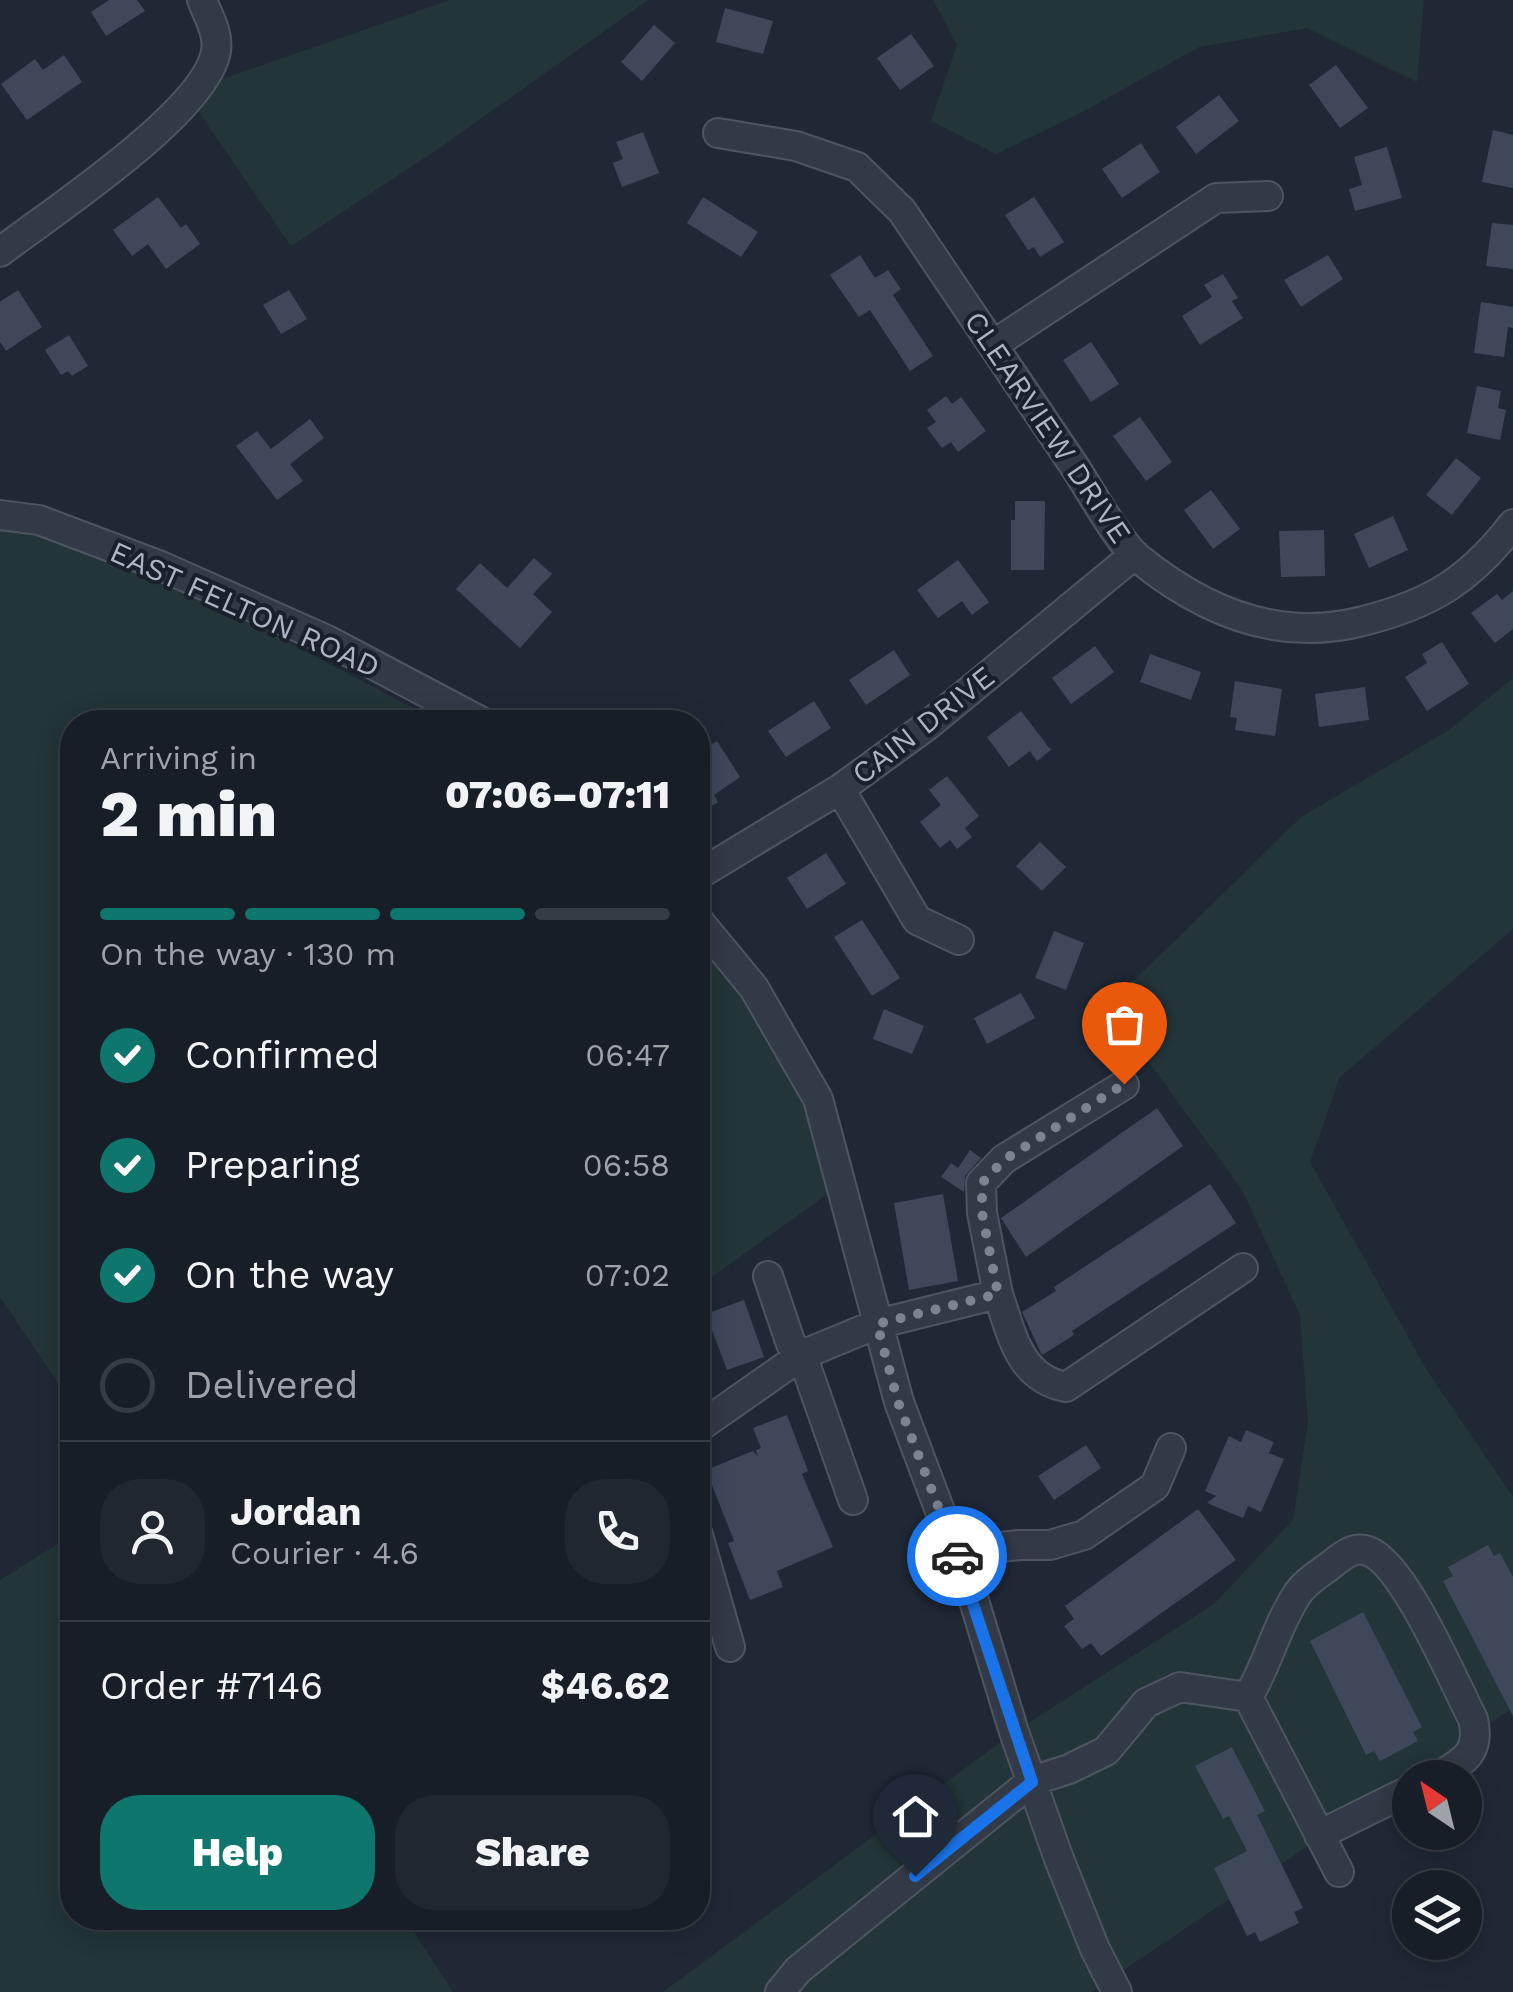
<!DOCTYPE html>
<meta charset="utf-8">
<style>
body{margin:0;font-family:"Work Sans",sans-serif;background:#212730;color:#f1f3f6;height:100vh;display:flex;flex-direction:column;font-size:38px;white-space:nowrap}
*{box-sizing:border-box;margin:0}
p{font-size:32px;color:#9fa2a8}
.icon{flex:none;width:55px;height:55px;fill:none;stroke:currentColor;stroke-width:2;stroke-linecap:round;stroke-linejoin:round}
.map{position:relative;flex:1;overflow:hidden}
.sheet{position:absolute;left:60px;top:710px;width:650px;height:1220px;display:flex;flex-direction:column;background:#181e28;border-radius:40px;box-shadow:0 5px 25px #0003,0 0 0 2px #363c45}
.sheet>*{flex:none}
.needle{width:65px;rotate:325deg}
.controls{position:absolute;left:1392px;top:1760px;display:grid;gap:20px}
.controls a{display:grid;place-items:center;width:90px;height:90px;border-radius:50%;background:#181e28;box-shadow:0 5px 25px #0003,0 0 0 2px #363c45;font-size:50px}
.pin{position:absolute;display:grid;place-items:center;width:85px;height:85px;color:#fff;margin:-102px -42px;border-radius:50% 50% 50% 0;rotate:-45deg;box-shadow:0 0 10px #0007}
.pin .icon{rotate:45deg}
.courier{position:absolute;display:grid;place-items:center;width:100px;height:100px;margin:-50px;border:8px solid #1a73e8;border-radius:50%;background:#fff;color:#222;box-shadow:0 2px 12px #0007}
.summary em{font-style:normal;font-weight:800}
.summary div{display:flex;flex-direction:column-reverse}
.summary{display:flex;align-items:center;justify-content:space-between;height:170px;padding:0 40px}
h1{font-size:65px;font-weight:800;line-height:75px}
.bar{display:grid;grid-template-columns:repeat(4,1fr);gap:15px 10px;align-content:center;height:120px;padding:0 40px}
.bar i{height:12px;border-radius:8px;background:#363c45}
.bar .active{background:#0f766e}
.bar p{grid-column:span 4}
.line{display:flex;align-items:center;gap:25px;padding:0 40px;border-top:2px solid #363c45}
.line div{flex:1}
.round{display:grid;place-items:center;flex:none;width:105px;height:105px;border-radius:40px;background:#212730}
ol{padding:0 40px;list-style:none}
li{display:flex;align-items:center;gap:30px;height:110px}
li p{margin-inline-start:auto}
li .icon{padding:10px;border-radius:50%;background:#0f766e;color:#fff;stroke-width:4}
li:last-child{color:#9fa2a8}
li i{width:55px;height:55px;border:5px solid #363c45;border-radius:50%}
.action{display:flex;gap:20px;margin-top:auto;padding:20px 40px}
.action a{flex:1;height:115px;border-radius:40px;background:#0f766e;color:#fff;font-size:40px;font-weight:800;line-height:115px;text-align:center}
.action a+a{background:#212730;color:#f1f3f6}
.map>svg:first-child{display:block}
.green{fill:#233538}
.building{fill:#3e4859}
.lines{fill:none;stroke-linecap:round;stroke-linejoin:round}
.minor-casing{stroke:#4e5562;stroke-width:32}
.minor{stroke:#333a47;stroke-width:28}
.done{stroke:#7c8492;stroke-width:10;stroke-dasharray:0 18}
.route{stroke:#1a73e8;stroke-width:12}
.labels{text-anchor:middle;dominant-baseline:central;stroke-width:8;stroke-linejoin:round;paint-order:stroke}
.street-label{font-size:30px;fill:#adb5c4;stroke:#191f2b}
</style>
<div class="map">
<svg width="1513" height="1992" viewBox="0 0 1513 1992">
<rect width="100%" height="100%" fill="#202836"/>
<!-- green -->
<path class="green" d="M450 0H648L444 145 291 246 185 92Z
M933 0H1424L1417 82 1307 28 1199 47 1077 115 996 154 931 121 957 45Z
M0 517 111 549 440 722H72V1404L0 1297Z
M1513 678V929L1340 1077 1310 1162 1428 1372 1513 1497V1708L1091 1992H663L1014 1732 1214 1604 1293 1520 1308 1422 1300 1315 1242 1190 1108 1006 1301 817 1449 730Z
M698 927 807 1094 840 1185 698 1287Z
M72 1535V1918H405L453 1992H0V1580Z"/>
<!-- building -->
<path class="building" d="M109 0H137L145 11 106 36 91 12Z
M725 8 773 21 763 54 716 42Z
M654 25 675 43 642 81 621 62Z
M911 34 934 66 900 90 877 58Z
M64 55 82 82 27 120 1 84 35 59 43 70Z
M1336 65 1368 108 1340 128 1309 85Z
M1219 95 1239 121 1196 154 1176 127Z
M1493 130 1513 135V188L1482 182Z
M643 132 659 173 622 187 613 163 623 159 616 142Z
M1141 143 1160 172 1122 198 1102 169Z
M1387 147 1402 198 1355 211 1349 189 1362 185 1354 157Z
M158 197 181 228 186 224 200 244 166 269 148 244 132 256 113 230Z
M703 197 758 232 741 257 687 223Z
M1034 197 1064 242 1040 257 1034 247 1028 250 1005 215Z
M1492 223 1513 225V269L1486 266Z
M860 255 875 278 888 270 901 289 893 295 933 356 910 371 870 310 859 317 830 275Z
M1328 255 1343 279 1301 307 1284 280Z
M1223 274 1238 298 1232 301 1243 318 1200 345 1182 316 1212 297 1204 285Z
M18 290 42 327 6 351 0 342V302Z
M289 290 307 319 281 334 263 305Z
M1481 302 1513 307V328L1508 327 1504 357 1474 353Z
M69 335 88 366 72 376 68 371 61 375 45 350Z
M1091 342 1119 384 1091 402 1063 360Z
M1477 386 1501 391 1498 408 1506 410 1500 440 1467 433Z
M946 396 952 404 961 397 986 431 958 452 951 442 942 448 927 428 936 422 927 410Z
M1140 417 1172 462 1146 481 1113 436Z
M310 419 324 438 290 464 303 481 277 500 236 446 257 431 271 449Z
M1456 458 1481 478 1452 515 1426 495Z
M1211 490 1240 529 1213 549 1184 510Z
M1015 501H1045L1044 570H1011V520H1015Z
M1393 516 1408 550 1369 568 1354 534Z
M1324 530 1325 576 1281 577 1279 531Z
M534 558 552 574 533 594 552 612 520 648 456 589 480 563 507 588Z
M958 560 989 602 972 615 962 601 938 618 917 590Z
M1513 591V629L1495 643 1471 613 1497 594 1502 600Z
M1442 642 1469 684 1427 711 1405 677 1427 663 1422 654Z
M1095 646 1114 672 1071 704 1052 678Z
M894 650 910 675 866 705 849 680Z
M1150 654 1201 672 1191 700 1140 682Z
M1235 681 1282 689 1275 736 1235 730 1237 718 1230 717Z
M1365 687 1369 720 1319 727 1315 694Z
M814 701 831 728 786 757 768 731Z
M1021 711 1051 750 1037 761 1030 751 1009 767 987 737Z
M717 741 740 777 714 795 718 802 698 815V768L704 766 698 753Z
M947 776 979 816 965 828 972 837 957 849 950 840 940 848 920 822 941 805 929 790Z
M1040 842 1066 867 1042 891 1016 866Z
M826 853 846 884 807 909 787 878Z
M862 920 900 978 872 996 834 937Z
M1054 931 1084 943 1066 990 1035 978Z
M1021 993 1035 1018 987 1044 974 1018Z
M884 1009 924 1026 912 1054 873 1039Z
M1157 1108 1183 1146 1026 1257 1001 1218Z
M970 1150 981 1158 965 1176 964 1192 941 1177 951 1163 958 1168Z
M1210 1184 1236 1223 1072 1331 1074 1335 1042 1355 1022 1312 1056 1291 1054 1287Z
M943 1194 958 1281 909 1290 894 1203Z
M744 1300 764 1357 727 1370 706 1314Z
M787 1415 808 1471 802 1474 833 1547 777 1571 783 1587 750 1600 728 1543 734 1541 706 1470 753 1451 758 1456 756 1450 761 1448 753 1428Z
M1246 1430 1274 1442 1269 1453 1284 1459 1261 1512 1248 1506 1243 1518 1207 1503 1216 1496 1205 1491 1229 1436 1241 1442Z
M1086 1445 1101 1468 1054 1500 1038 1476Z
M1198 1509 1236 1560 1101 1656 1091 1643 1082 1649 1064 1626 1074 1619 1065 1606Z
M1488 1545 1494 1556 1500 1553 1513 1577V1716L1443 1581 1453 1576 1448 1567Z
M1363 1612 1422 1727 1413 1732 1418 1741 1380 1761 1374 1751 1366 1755 1310 1641Z
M1232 1747 1265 1811 1257 1815 1303 1908 1294 1912 1299 1923 1260 1942 1255 1932 1247 1936 1214 1868 1247 1851 1229 1816 1223 1819 1195 1766Z"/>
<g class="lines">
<!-- minor casing -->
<g class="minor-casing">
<path id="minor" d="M718 133 796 146 857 167 902 211C959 295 1016 379 1073 464 1089 488 1117 540 1138 558 1203 611 1279 643 1363 621 1431 604 1470 580 1513 524
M0 252C51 213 206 112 216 51 219 33 208 16 202 0
M993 345 1216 198 1268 196
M0 515 39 520 161 566 327 640 482 722
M840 789 917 920 959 940
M698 875 840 789 928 725 1134 555
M698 920 754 988 818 1099 899 1402 975 1604 1014 1732 1059 1859 1095 1949 1117 1992
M768 1276 791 1344 802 1355 853 1500
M998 1294 982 1213 981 1183 1004 1159 1124 1085
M698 1428 802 1355 877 1324 998 1294C1012 1335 1019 1378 1066 1387L1243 1268
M698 1535 730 1647
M956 1552 1019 1545H1050L1084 1535 1155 1486 1171 1448
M1248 1697 1339 1872
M1319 1835 1410 1790
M780 1992 798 1970 1032 1781 1069 1769 1106 1751 1146 1703 1180 1687 1248 1697C1268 1664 1276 1626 1298 1593 1305 1583 1317 1575 1327 1568 1339 1559 1352 1545 1368 1551 1404 1563 1454 1683 1473 1719 1481 1754 1463 1761 1436 1778"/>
</g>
<!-- minor -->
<use href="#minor" class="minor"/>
</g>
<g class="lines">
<!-- done -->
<path class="done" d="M957 1556 898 1402 877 1324 998 1294 982 1213V1183L1004 1160 1124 1084"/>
<!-- route -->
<path class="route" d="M915 1876 1032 1782 957 1556"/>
</g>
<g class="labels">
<!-- street labels -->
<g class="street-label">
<text transform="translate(1048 427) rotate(56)">CLEARVIEW DRIVE</text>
<text transform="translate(245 609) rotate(24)">EAST FELTON ROAD</text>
<text transform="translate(923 725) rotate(-38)">CAIN DRIVE</text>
</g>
</g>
</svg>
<div class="controls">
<a><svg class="needle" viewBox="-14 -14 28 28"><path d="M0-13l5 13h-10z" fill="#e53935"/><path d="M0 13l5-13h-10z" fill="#9fa2a8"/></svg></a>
<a><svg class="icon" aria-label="layers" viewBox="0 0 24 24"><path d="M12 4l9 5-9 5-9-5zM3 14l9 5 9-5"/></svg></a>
</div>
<div class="pin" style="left:1124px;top:1084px;background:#ea580c"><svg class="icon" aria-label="bag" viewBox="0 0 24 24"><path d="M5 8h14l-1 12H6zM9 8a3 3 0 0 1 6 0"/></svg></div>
<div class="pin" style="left:915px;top:1876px;background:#1f2937"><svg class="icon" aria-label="home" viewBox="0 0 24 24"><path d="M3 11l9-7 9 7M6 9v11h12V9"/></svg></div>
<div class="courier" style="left:957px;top:1556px"><svg class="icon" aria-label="car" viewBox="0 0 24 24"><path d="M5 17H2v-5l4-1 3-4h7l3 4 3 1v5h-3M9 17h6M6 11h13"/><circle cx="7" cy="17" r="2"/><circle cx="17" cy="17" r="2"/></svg></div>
<section class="sheet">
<div class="summary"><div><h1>2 min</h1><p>Arriving in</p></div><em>07:06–07:11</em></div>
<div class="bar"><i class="active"></i><i class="active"></i><i class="active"></i><i></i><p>On the way · 130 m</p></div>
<ol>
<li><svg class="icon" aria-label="check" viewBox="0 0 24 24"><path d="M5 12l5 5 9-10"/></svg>Confirmed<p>06:47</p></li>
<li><svg class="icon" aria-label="check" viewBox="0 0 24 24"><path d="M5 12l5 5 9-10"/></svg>Preparing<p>06:58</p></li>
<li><svg class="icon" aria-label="check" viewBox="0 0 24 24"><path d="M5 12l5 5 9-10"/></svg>On the way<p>07:02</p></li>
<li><i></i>Delivered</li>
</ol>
<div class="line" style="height:180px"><a class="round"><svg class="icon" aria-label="person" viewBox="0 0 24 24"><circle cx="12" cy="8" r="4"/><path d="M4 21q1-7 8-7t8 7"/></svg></a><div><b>Jordan</b><p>Courier · 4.6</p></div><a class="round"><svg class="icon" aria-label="phone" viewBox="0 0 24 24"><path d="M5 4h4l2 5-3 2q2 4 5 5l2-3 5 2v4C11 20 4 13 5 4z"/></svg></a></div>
<div class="line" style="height:130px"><div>Order #7146</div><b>$46.62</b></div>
<div class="action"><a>Help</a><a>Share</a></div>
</section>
</div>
